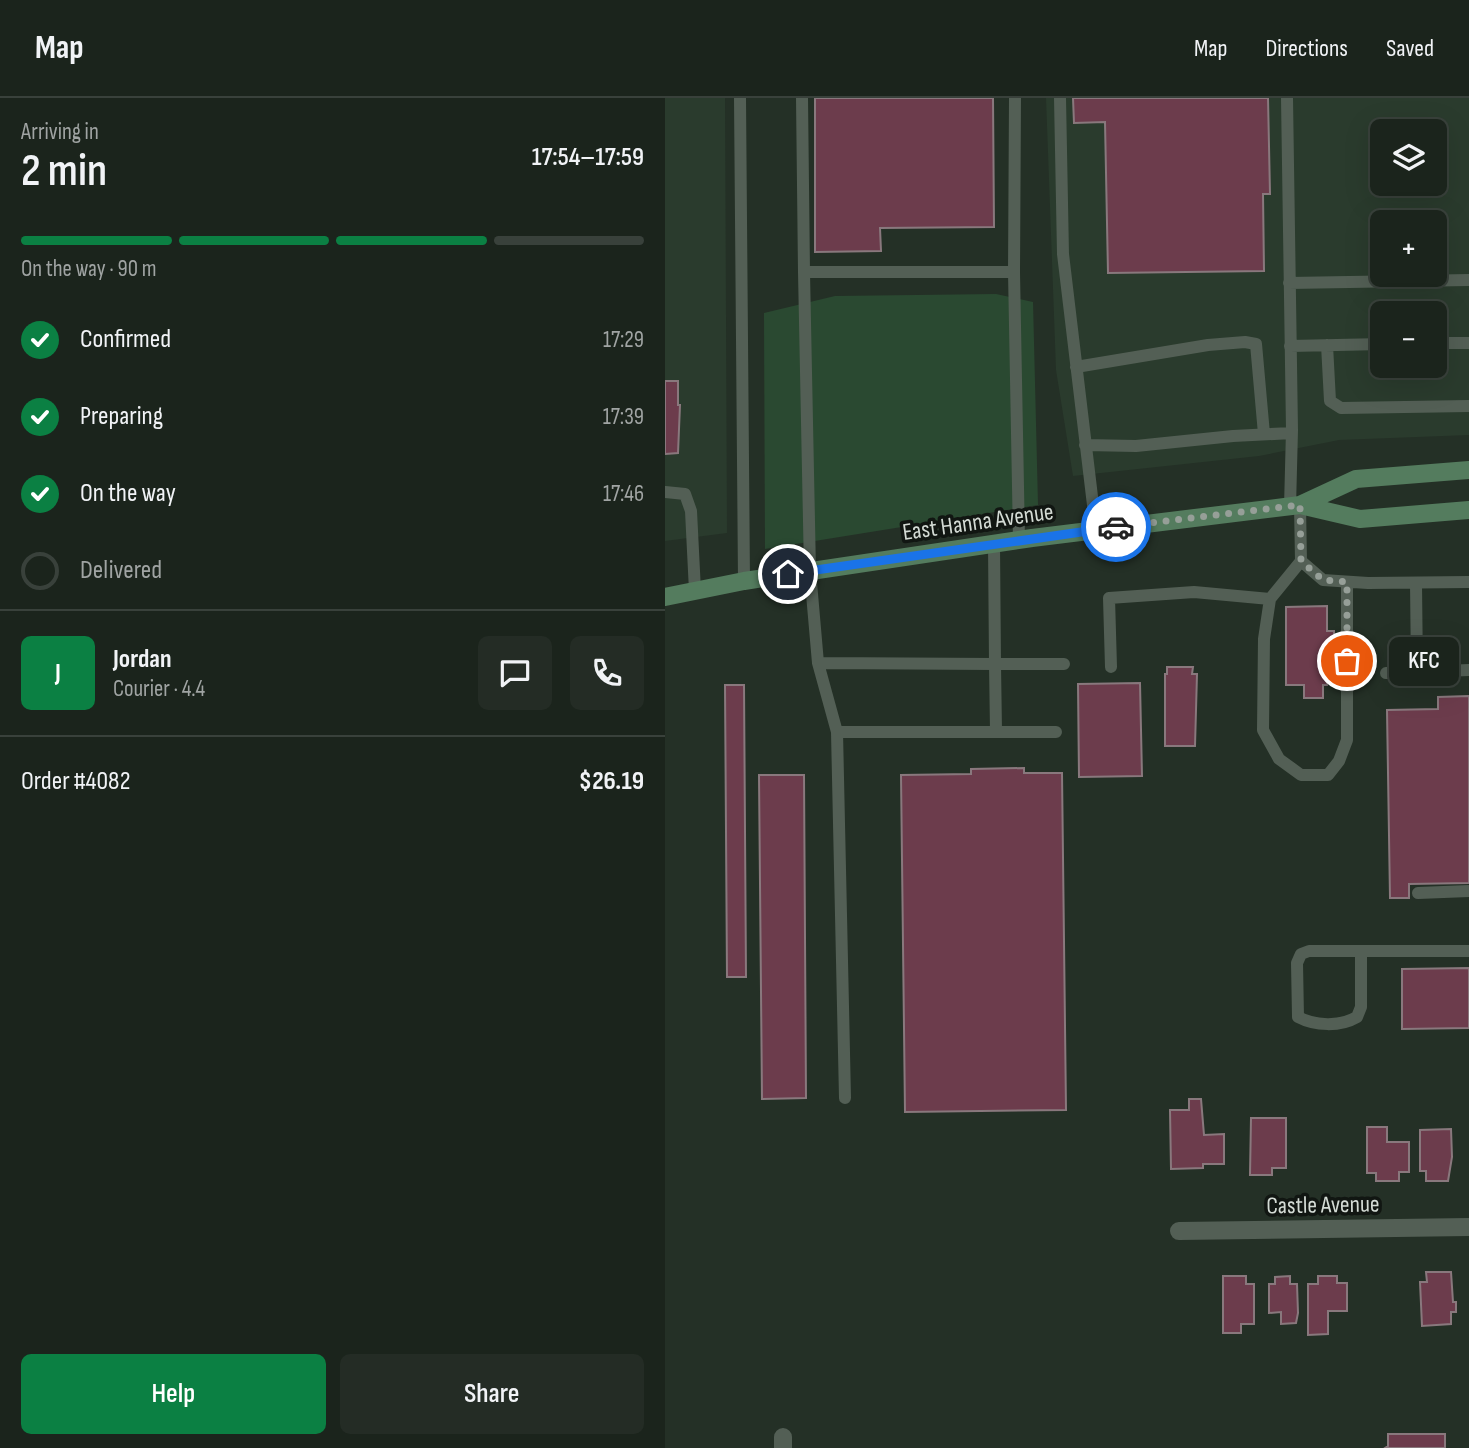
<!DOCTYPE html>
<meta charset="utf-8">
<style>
body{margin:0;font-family:"Sofia Sans Condensed",sans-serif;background:#242c25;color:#f1f3f6;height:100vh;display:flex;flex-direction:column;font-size:26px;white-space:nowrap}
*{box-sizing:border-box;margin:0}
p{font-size:23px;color:#a0a4a3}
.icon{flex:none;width:38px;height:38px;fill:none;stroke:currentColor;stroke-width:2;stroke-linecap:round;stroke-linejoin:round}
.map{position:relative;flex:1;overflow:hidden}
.drawer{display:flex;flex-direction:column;background:#1b241c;width:665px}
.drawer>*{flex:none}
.fabs{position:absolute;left:705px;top:21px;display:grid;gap:14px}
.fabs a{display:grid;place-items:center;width:77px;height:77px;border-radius:10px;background:#1b241c;box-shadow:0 7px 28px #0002,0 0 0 2px #39413b;font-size:35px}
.pin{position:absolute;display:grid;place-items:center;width:60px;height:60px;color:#fff;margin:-30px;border:4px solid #fff;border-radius:50%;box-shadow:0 2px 7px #0007}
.courier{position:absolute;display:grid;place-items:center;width:70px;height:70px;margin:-35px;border:5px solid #1a73e8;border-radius:50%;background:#fff;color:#222;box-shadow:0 2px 9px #0007}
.bubble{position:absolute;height:49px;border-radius:10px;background:#1b241c;box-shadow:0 7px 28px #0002,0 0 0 2px #39413b;font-size:23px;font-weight:600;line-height:49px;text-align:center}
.head em{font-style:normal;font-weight:600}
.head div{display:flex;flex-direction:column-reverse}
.head{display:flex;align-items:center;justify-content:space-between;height:119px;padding:0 21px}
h1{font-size:46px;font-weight:600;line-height:52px}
.bar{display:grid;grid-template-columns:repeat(4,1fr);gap:10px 7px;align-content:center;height:84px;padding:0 21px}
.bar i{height:9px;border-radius:5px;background:#39413b}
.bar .current{background:#0b8043}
.bar p{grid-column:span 4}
.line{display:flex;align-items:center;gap:18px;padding:0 21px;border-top:2px solid #39413b}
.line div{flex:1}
.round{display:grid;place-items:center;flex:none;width:74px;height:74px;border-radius:10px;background:#242c25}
ol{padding:0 21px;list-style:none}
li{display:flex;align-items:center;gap:21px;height:77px}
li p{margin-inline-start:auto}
li .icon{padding:7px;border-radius:50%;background:#0b8043;color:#fff;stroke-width:4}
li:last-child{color:#a0a4a3}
li i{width:38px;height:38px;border:4px solid #39413b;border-radius:50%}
.cta{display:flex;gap:14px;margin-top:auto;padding:14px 21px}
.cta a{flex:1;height:80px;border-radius:10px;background:#0b8043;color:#fff;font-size:28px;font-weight:600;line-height:80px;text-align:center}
.cta a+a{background:#242c25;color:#f1f3f6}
header{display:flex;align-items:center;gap:42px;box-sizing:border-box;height:98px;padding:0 35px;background:#1b241c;border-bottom:2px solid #39413b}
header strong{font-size:33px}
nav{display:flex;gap:38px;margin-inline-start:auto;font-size:24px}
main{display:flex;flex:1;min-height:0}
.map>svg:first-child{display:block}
.built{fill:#2a3b2d;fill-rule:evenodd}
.green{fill:#2a4931}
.building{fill:#6c3c4c;stroke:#89787d;stroke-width:2}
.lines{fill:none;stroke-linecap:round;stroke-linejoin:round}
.service{stroke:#535f55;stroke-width:12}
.minor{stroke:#535f55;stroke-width:18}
.secondary{stroke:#547c5e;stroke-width:18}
.done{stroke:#969f98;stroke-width:7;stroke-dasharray:0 12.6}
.route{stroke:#1a73e8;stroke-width:9}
.labels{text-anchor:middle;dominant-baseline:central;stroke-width:7;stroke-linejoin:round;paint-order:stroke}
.street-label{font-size:24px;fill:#d4dbd5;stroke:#111612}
</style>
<header>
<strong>Map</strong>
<nav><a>Map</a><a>Directions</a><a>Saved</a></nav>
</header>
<main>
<section class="drawer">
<div class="head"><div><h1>2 min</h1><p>Arriving in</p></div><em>17:54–17:59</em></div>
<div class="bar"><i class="current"></i><i class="current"></i><i class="current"></i><i></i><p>On the way · 90 m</p></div>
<ol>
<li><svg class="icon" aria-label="check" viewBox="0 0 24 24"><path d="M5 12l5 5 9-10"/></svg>Confirmed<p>17:29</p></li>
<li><svg class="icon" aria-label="check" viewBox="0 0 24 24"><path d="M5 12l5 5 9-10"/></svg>Preparing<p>17:39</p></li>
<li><svg class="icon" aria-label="check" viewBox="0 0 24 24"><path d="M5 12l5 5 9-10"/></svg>On the way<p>17:46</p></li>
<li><i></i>Delivered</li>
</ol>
<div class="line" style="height:126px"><b class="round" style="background:#0b8043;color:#fff">J</b><div><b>Jordan</b><p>Courier · 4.4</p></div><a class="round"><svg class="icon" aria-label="chat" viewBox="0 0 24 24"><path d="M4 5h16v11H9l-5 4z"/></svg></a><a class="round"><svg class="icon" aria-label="phone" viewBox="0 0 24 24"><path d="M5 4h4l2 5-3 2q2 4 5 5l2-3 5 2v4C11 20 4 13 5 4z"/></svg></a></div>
<div class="line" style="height:91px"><div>Order #4082</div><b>$26.19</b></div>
<div class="cta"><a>Help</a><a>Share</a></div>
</section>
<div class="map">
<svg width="804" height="1350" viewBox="0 0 804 1350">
<rect width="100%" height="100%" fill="#243026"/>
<!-- built -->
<path class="built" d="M0 0H60L62 435 0 443Z
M381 0H804V337L674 342 594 358 408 378 391 272ZM718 33H770V86H718ZM718 124H770V177H718ZM718 215H770V268H718Z"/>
<!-- green -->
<path class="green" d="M331 196 368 204 373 407 100 451 99 215 170 198Z"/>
<!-- building -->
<path class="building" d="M150 0H328L329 129 215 130 216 153 150 154Z
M408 0H603L605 96H598L599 173 443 175 440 24 409 25Z
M0 283H13V307H15L13 355 0 356Z
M662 508V533H669V555L662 556V587H658V600H639V587H621V509Z
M502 569H528L527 576H532L530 648H500V576H502Z
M475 585 477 678 414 679 413 586Z
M60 587H79L81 879H62Z
M804 598V785L744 786V800H725L722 612 773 611V599Z
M359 670V675H397L401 1012 240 1014 236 677 306 676V671Z
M94 677H139L141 1000 97 1001Z
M804 870V930L737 931V871Z
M524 1001H536L539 1037 559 1036V1066H538V1070L506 1071 505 1012H524Z
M586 1020H621V1070H607V1077H585Z
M702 1029H722V1044H744V1074H734V1083H711V1075H702Z
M786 1031 787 1059 783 1083H761V1073H755V1032Z
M761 1174H786L788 1204H791V1214H786V1226L757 1228 755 1184H762Z
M558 1178H581V1186H589V1226H576V1235H558Z
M625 1178V1186H632L633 1215 631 1225 616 1226V1214L604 1215V1186H610V1179Z
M653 1178H672V1185H682V1213H663V1236L643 1237V1186H653Z
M723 1336H780V1350H720L723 1348Z"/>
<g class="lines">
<!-- service -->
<path class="service" d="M75 0 79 483
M137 0 139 174
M395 0 398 156 431 432
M622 0 627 332 625 409
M349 174 350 0
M624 185 804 182
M770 245H804
M662 247 665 303 676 310 804 308
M625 248 718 246
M411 269 543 247 580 244 591 246 599 336
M420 347 471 348 568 338 627 335
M0 394 20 396 26 413 30 493
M635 407 636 463 658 482 703 485 804 484
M636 463 605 501 599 541 598 632 614 661 636 677H663L674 663 682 642V484
M751 485 752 574 804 572
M153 565 330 566 329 446
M446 569 444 500 529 494 605 501
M721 575 752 574
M331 633 330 566H399
M172 634H391
M753 795 804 793
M696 853V909L692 919C675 929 650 928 633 919L632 865 636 856 644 853H804
M180 1000 172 634 153 565 145 473 139 174H349L354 442"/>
<!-- minor -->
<path class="minor" d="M514 1133 804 1129
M118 1339V1350"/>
<!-- secondary -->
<path class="secondary" d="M635 407 695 421 804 412
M0 499 79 483 367 440 635 407 691 381 804 372"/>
</g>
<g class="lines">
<!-- done -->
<path class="done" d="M451 429 635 407 636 463 658 482 682 484V563"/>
<!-- route -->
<path class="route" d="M123 476 451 429"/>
</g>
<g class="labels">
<!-- street labels -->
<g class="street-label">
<text transform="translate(313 424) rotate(-8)">East Hanna Avenue</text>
<text transform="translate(658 1107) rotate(-1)">Castle Avenue</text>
</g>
</g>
</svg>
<div class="fabs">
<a><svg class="icon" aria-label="layers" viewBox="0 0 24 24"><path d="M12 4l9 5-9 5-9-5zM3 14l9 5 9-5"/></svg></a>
<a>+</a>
<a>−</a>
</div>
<div class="pin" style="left:682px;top:563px;background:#ea580c"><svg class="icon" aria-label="bag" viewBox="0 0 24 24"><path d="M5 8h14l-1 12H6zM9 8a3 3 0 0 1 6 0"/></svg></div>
<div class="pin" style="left:123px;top:476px;background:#1f2937"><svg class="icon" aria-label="home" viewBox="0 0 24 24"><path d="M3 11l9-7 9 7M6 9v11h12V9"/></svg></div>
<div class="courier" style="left:451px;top:429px"><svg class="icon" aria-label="car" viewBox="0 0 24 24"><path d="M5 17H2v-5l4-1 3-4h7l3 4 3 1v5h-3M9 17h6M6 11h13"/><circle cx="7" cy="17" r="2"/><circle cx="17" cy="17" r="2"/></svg></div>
<div class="bubble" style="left:724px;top:539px;width:70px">KFC</div>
</div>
</main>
